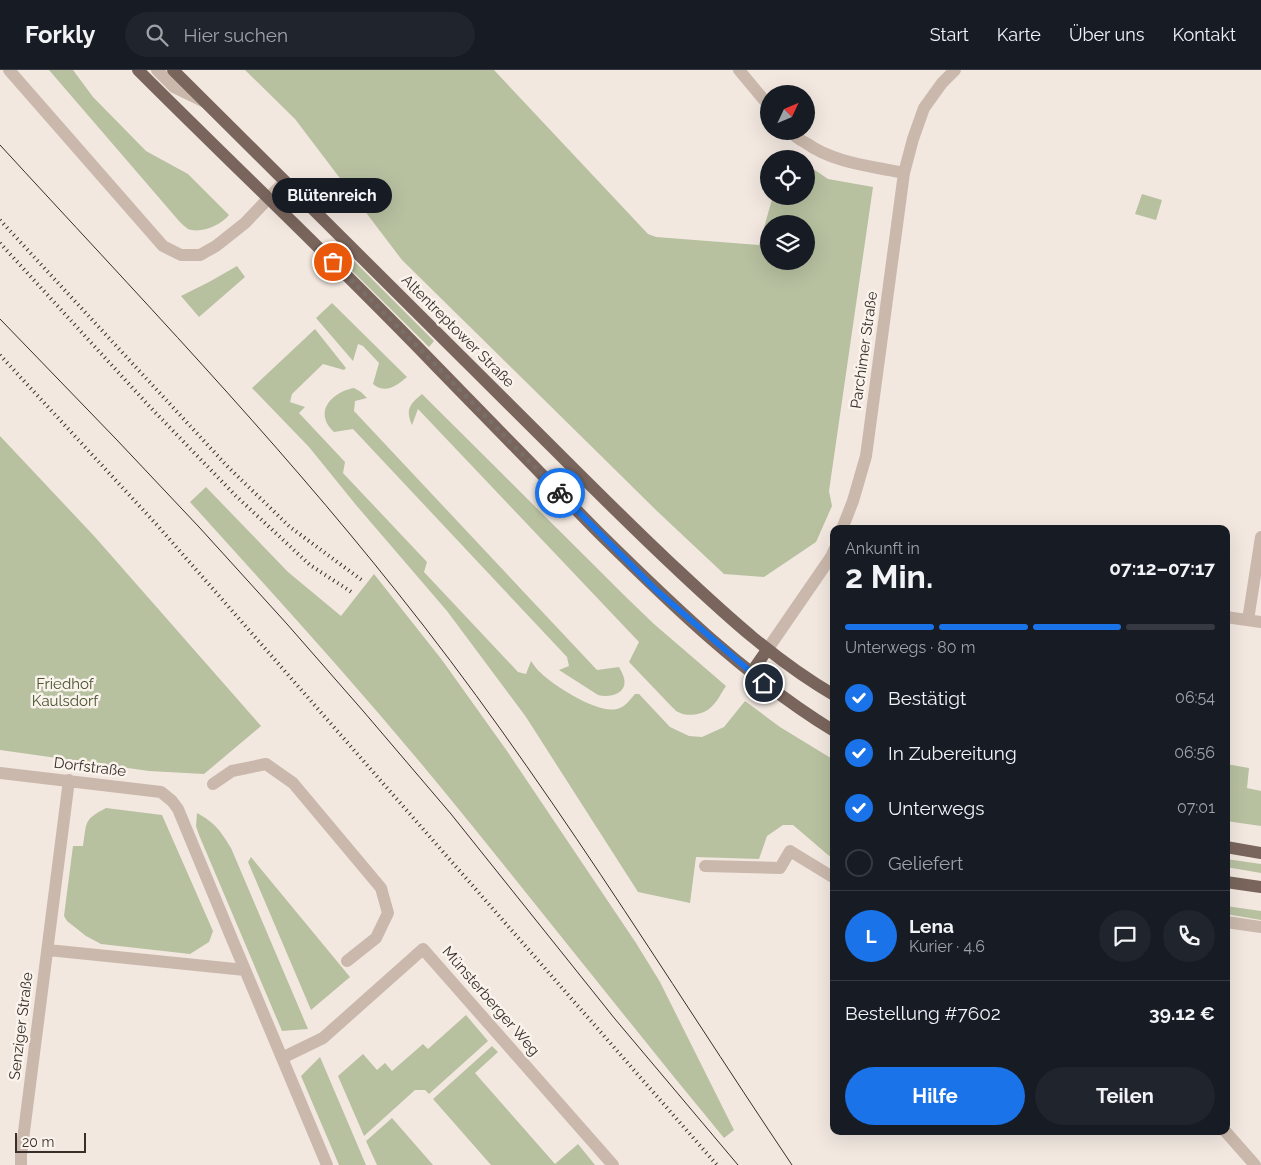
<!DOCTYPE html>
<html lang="de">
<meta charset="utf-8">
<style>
body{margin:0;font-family:Raleway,sans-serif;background:#20242c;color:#f1f3f6;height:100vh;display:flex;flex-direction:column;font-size:19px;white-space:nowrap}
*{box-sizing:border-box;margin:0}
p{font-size:16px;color:#9ea1a6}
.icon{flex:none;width:28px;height:28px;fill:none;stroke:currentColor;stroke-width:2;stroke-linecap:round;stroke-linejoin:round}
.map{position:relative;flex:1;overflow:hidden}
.side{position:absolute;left:830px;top:455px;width:400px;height:610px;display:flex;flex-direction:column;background:#171b24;border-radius:10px;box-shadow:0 5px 20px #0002}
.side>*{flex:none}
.needle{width:32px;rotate:46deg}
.buttons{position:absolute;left:760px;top:15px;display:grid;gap:10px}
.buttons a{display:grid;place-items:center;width:55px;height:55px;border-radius:50%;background:#171b24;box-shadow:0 5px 20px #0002;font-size:25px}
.scale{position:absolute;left:15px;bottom:12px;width:71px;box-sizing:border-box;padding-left:5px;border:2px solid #382e2a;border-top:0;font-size:14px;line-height:18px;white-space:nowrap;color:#382e2a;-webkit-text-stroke:4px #f9f3ec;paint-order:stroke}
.pin{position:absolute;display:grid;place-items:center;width:42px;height:42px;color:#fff;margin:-21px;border:2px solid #fff;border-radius:50%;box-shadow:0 1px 5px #0007}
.courier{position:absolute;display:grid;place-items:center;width:50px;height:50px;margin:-25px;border:4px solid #1a73e8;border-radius:50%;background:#fff;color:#222;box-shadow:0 1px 6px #0007}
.bubble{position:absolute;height:35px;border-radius:18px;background:#171b24;box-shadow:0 5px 20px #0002;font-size:16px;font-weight:700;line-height:35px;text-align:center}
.headline em{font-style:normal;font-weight:700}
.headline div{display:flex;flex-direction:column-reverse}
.headline{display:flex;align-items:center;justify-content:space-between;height:85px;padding:0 15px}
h1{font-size:32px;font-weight:700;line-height:38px}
.bar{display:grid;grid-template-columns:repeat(4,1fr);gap:8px 5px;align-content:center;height:60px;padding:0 15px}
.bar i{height:6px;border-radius:4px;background:#363941}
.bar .current{background:#1a73e8}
.bar p{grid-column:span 4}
.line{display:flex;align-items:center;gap:12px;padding:0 15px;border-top:1px solid #363941}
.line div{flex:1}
.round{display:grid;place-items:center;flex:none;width:52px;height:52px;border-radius:26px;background:#20242c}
ol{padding:0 15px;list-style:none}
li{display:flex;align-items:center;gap:15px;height:55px}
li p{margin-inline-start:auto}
li .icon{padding:5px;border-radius:50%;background:#1a73e8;color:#fff;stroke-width:4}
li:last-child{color:#9ea1a6}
li i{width:28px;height:28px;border:2px solid #363941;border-radius:50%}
.button{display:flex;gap:10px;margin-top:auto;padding:10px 15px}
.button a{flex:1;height:58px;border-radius:30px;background:#1a73e8;color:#fff;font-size:20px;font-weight:700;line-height:58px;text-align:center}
.button a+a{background:#20242c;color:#f1f3f6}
header{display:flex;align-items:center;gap:30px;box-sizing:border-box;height:70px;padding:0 25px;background:#171b24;border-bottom:1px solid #363941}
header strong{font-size:24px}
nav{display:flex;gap:28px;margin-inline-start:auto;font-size:18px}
.search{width:350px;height:45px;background:#20242c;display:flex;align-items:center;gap:12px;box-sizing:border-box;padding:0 18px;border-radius:28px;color:#9ea1a6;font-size:19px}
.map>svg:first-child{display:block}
.green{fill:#b7c1a0;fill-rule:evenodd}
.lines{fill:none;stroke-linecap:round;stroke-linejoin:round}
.minor{stroke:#cab8ac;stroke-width:12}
.major{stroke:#79655c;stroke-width:12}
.tram{stroke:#382e2a;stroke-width:1}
.rail{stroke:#382e2a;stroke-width:4;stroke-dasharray:1 4;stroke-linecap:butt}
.done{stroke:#796f6a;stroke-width:5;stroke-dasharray:0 9}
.route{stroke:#1a73e8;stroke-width:6}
.labels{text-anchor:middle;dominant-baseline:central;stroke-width:5;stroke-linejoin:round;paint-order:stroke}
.street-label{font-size:15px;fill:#382e2a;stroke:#f9f3ec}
.park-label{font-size:15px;fill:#49552f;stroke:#f9f3ec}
</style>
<header>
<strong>Forkly</strong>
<div class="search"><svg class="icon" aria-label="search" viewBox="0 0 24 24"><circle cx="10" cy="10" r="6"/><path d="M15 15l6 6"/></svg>Hier suchen</div>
<nav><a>Start</a><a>Karte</a><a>Über uns</a><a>Kontakt</a></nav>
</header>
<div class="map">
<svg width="1261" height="1095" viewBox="0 0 1261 1095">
<rect width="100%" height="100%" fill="#f2e8e0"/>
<!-- green -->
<path class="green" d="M49 0H73L93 27 146 81 188 104 229 145C221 155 201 164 188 159 185 157 182 154 179 151Z
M245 0H494L648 164 656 167 759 175 773 126H806V94L828 109 873 117 829 421 832 436 816 472 764 507 724 504 658 442 402 190 295 49ZM769 154H806V191H769Z
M1142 124 1162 130 1156 150 1135 144Z
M339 176 434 271 429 277 333 182Z
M237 196 245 207 199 247 181 226 209 212Z
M332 233 407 307C397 315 386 325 373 314L379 293 363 276 358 274 353 291 316 248Z
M315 259 346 298 344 300 323 294 292 324 290 332 305 337 299 343 345 392 343 403 427 492 424 502 518 602 526 604 531 591C534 595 537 600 541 603 554 616 598 644 617 639 625 637 630 630 635 624H639L670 657 689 666 702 667 724 657 745 631 780 657 834 690V790L793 755H783L767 766 759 789 696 787 690 833 638 822 526 647 447 541 356 435 309 377 252 318Z
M354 318 361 322 367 328 355 331 354 341 597 600 619 597C621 601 623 604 624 608 628 624 609 628 598 625L559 600 569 596 567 587 353 359 334 362C313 343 331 322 354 318Z
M422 324 628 529 654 554 726 616C721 623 717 633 709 639 701 645 687 647 678 642 677 642 672 637 672 637L629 592 639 572 418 339 412 355C405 339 410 334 422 324Z
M0 366 95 467 261 656 204 704 149 701 0 680Z
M206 417 288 502 341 546 374 504 442 590 507 681 636 873 660 912 734 1060 724 1068C629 953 538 836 443 720 362 621 276 527 190 432Z
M1226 694 1249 698 1247 718 1261 721V756L1226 751Z
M106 738 162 745 213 861 209 872 190 884 101 874 86 866 67 851 64 846 73 776H83C87 752 83 750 106 738Z
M197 743C214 752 221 761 231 778L308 959 282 961 199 765 196 756Z
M251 787 350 907 311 940 248 792Z
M1226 789 1261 794V803L1226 797Z
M1226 836 1261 841V850L1226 844Z
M466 945 488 971 429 1024 425 1020H415L364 1066 338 1006 363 984 377 1000 385 993 392 1001 423 974 428 979Z
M492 976 498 982 475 1003 555 1094 578 1074 595 1095H491L433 1029Z
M320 987 366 1095H339L301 1006Z
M392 1048 433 1095H377L366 1071Z"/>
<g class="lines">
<!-- minor -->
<path class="minor" d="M9 0 163 176 181 185H200L216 176 245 153 285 111
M157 0 174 17 203 31
M739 0 769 36
M790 61C794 66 800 70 806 73 834 93 870 96 904 103
M842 459 853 431 866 386 904 103 913 69 924 38 942 13 955 0
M1226 547 1261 552
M1248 550 1261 467
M767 580 831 487 834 480
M0 703 161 722 172 731 178 739C227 858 277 976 327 1095
M213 714 232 701 266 694 293 713 381 818 388 843 376 868 347 891
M705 796 780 798 790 781 831 806 834 807
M1226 852 1261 857
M48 880 245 900
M282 988 323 968 423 879 613 1095
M1225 1061 1255 1095
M21 1095V1085L69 710"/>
<!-- major -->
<path class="major" d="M138 0C237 99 339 195 436 296 490 351 544 407 598 462 671 534 746 607 834 661
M173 0C301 126 428 254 556 381 597 422 638 463 680 502 728 547 777 592 834 625
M751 603 767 580
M1226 777 1261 783
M1226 812 1261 817"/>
<!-- tram -->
<path class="tram" d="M0 75C135 222 273 366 397 522 542 703 663 903 792 1095
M0 249 116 369 199 457 287 554 364 642 451 744 615 949 738 1095"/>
<!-- rail -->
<path class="rail" d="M0 150 228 397 290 457 363 511
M0 173 150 337 236 426 310 495 353 523
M0 285 157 455 717 1095"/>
</g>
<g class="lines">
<!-- done -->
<path class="done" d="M333 192 422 281 560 423"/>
<!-- route -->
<path class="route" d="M560 423 656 520 752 603 764 613"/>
</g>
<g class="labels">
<!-- street labels -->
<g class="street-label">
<text transform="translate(458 261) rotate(45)">Altentreptower Straße</text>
<text transform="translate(864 280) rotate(-82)">Parchimer Straße</text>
<text transform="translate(90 697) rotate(7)">Dorfstraße</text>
<text transform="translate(491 931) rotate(49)">Münsterberger Weg</text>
<text transform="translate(21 956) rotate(-83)">Senziger Straße</text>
</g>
<!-- park labels -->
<g class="park-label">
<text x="65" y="614">Friedhof<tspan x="65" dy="17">Kaulsdorf</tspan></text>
</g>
</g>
</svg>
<div class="buttons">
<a><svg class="needle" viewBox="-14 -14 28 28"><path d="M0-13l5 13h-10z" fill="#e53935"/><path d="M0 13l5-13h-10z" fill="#9ea1a6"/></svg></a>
<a><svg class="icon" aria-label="locate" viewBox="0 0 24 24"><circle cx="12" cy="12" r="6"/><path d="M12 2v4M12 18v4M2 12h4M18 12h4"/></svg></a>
<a><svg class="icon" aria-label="layers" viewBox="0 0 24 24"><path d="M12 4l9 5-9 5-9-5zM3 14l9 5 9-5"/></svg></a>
</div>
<div class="scale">20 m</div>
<div class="pin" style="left:333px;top:192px;background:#ea580c"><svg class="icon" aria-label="bag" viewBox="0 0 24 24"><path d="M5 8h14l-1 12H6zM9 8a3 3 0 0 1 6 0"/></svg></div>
<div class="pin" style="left:764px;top:613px;background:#1f2937"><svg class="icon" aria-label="home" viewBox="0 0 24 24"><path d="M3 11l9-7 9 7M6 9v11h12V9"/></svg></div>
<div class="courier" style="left:560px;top:423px"><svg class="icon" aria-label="bike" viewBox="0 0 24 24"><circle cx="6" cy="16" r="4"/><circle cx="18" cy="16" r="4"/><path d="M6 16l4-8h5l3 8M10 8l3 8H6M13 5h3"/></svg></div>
<div class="bubble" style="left:272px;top:108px;width:120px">Blütenreich</div>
<section class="side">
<div class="headline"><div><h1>2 Min.</h1><p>Ankunft in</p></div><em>07:12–07:17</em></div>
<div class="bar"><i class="current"></i><i class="current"></i><i class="current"></i><i></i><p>Unterwegs · 80 m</p></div>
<ol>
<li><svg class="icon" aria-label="check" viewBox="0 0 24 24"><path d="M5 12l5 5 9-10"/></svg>Bestätigt<p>06:54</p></li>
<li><svg class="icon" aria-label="check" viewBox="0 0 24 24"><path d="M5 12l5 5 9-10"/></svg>In Zubereitung<p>06:56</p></li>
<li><svg class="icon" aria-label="check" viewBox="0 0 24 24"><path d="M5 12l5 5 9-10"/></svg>Unterwegs<p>07:01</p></li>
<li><i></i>Geliefert</li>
</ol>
<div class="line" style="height:90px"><b class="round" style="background:#1a73e8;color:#fff">L</b><div><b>Lena</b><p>Kurier · 4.6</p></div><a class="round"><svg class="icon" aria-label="chat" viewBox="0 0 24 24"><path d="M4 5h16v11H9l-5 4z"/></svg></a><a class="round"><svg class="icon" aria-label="phone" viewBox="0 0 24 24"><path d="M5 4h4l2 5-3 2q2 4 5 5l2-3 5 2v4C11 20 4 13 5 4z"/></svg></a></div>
<div class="line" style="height:65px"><div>Bestellung #7602</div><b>39.12 €</b></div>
<div class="button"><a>Hilfe</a><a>Teilen</a></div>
</section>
</div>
